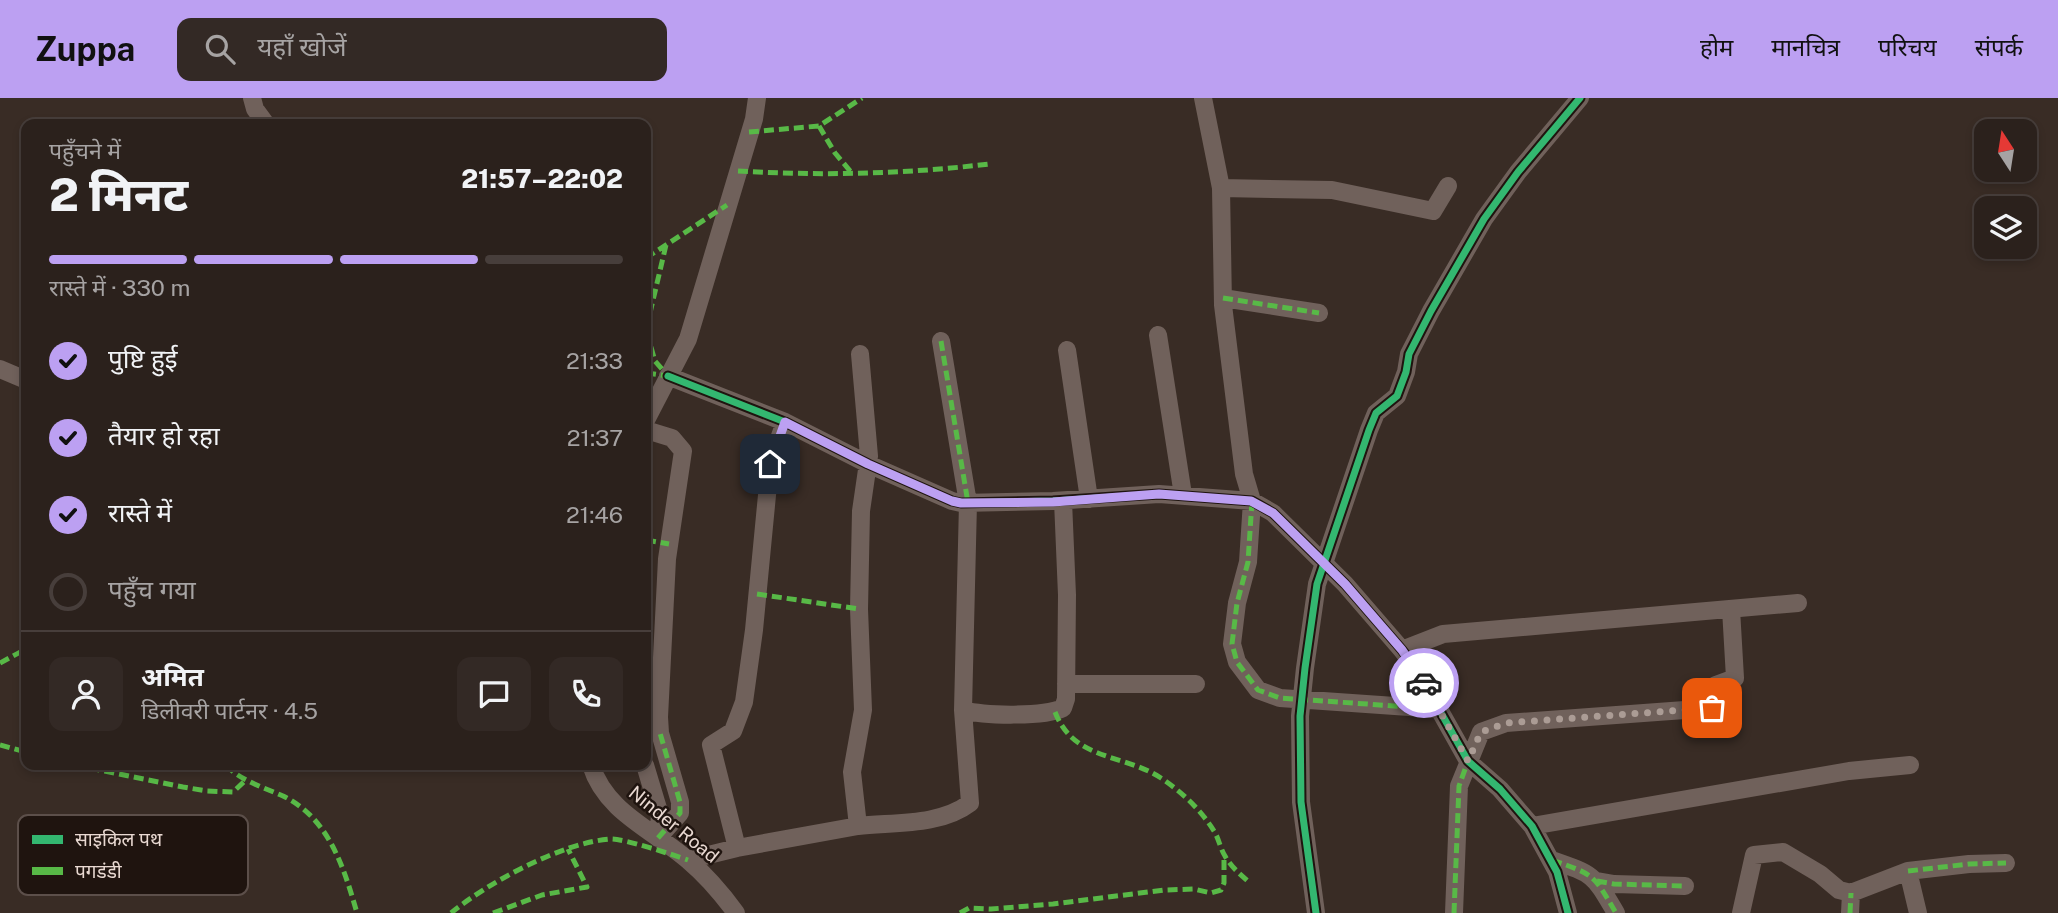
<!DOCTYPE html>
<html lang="hi">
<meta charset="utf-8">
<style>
body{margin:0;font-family:"Public Sans","Noto Sans Devanagari",sans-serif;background:#332925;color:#f1f3f6;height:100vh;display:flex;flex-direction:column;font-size:26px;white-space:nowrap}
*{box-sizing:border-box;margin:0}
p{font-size:23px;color:#a6a3a3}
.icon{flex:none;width:38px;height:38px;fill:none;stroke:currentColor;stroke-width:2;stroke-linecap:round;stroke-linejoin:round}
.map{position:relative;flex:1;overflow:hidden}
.details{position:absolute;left:21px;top:21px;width:630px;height:651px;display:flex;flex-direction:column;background:#2b211c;border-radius:14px;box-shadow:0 4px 10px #0003,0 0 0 2px #473e3b}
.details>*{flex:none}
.needle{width:46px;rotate:348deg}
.fabs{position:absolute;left:1974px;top:21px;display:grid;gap:14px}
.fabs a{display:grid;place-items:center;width:63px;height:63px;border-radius:14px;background:#2b211c;box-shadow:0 4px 10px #0003,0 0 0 2px #473e3b;font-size:35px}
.pin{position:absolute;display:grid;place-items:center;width:60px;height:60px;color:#fff;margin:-30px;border-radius:14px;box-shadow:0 4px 10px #0006}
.courier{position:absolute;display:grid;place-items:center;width:70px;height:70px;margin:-35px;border:5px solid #bca0f2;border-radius:50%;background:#fff;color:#222;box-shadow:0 2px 9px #0007}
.summary em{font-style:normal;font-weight:800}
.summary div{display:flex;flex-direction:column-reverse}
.summary{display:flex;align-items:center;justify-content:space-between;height:119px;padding:0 28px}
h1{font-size:46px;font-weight:800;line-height:52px}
.bar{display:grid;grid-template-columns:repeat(4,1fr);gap:10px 7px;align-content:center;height:84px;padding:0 28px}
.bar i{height:9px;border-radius:5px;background:#473e3b}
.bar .selected{background:#bca0f2}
.bar p{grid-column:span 4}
.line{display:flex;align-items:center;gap:18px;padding:0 28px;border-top:2px solid #473e3b}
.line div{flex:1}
.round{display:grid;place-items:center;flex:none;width:74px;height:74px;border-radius:14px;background:#332925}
ol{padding:0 28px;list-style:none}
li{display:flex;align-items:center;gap:21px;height:77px}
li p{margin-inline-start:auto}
li .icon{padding:7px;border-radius:50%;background:#bca0f2;color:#111;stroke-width:4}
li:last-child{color:#a6a3a3}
li i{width:38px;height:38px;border:4px solid #473e3b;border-radius:50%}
header{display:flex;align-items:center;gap:42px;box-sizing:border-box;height:98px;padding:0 35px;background:#bca0f2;color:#111}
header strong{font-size:33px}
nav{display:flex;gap:38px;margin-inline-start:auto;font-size:24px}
.search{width:490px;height:63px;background:#332925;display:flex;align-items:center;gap:18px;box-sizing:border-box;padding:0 24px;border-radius:14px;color:#a6a3a3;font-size:26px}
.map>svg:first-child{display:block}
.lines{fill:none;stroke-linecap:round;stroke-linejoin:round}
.minor{stroke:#70615b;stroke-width:18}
.quiet{stroke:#58b947;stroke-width:5;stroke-dasharray:10 5;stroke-linecap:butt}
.cycleway-casing{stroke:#1f140f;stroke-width:11}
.cycleway{stroke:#33b770;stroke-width:7}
.done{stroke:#ab9c95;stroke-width:7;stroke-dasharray:0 12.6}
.route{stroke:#bca0f2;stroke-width:9}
.labels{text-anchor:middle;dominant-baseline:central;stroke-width:5;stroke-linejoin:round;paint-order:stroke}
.street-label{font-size:19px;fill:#e9d9d2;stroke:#1f140f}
.key{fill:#1f140f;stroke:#5c4f4a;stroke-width:2}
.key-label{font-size:19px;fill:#e9d9d2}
</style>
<header>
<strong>Zuppa</strong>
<div class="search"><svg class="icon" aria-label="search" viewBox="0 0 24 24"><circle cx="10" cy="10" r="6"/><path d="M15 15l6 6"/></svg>यहाँ खोजें</div>
<nav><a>होम</a><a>मानचित्र</a><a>परिचय</a><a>संपर्क</a></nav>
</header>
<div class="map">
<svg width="2058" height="815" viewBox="0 0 2058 815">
<rect width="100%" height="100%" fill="#392c25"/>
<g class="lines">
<!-- minor -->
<path class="minor" d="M252 0 255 11 266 26
M1203 0 1221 90 1223 207 1244 376 1252 403 1248 464 1237 505 1232 546 1237 564 1258 592 1280 600 1438 611
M1221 90 1332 92 1433 113 1448 88
M1223 200 1319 215
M1158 237 1183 397
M1067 252 1089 401
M0 271 26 282
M668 278 785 324 868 366 952 403 961 405 1053 403 1159 396 1252 403 1273 415 1345 486 1402 552 1417 572 1468 663 1500 691 1532 728 1557 774 1568 815
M646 322 688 241 754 21 757 0
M646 332 672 340 683 353 667 461 659 619 660 635 680 704V715L658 740
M1402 552 1443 536 1798 505
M1066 586H1196
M963 612C984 618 1044 619 1063 610L1066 601 1067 497 1063 403
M591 667C606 715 654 732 689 763 708 779 722 796 736 815
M645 667 660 717 658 740
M858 728C894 724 940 728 970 705L963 612 968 405 941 243
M1532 728 1849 673 1910 667
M737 750 711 647 733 633 744 604 754 532 770 366 785 324
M688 762 737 750 858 728 852 674 863 612 859 511 861 413 869 358 860 256
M1552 762C1595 777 1593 776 1616 815
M1908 773 1918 815
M1597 783 1614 786 1685 788
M1316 815 1301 704 1300 618 1305 570 1317 486 1369 332 1376 315 1397 298 1406 274 1409 256 1431 213 1484 121 1518 74 1580 0
M1454 815 1459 688 1481 634 1506 625 1712 610 1716 587 1735 580 1731 511
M1741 815 1754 757 1783 754 1820 776 1839 792 1851 795 1908 773 1969 766 2006 765
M1850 815 1851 795"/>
<!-- quiet -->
<path class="quiet" d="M819 28 835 55 851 74
M749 34 819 28 862 0
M738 73C821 78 906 76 989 66
M666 147 646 232 655 263 668 278
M646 160 727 107
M1223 200 1319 215
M941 243 968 405
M646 275 668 278
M1252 403 1248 464 1237 505 1232 546 1237 564 1258 592 1280 600 1438 611
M646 442 669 446
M757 496 859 511
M0 565 26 551
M1055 614C1074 663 1122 655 1161 680 1182 694 1201 712 1214 733 1219 741 1220 750 1225 758 1231 769 1241 777 1250 785
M0 647 26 654
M75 667 183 689 207 693 233 694 247 681
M226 667C239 682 265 690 283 698 329 720 344 770 357 815
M658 740 680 715V704L660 635
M1552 762C1595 777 1593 776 1616 815
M1908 773 1969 766 2006 765
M1597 783 1614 786 1685 788
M451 815C489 784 561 745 610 741 623 740 673 757 688 762
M493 815 542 797 587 789 568 751
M960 815 969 810 991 811 1053 806 1164 792 1194 791 1211 795 1221 792 1224 785V757
M1454 815 1459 688 1468 663
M1850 815 1851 795"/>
<!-- cycleway casing -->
<g class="cycleway-casing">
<path id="cycleway" d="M668 278 785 324 868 366 952 403 961 405 1053 403 1159 396 1252 403 1273 415 1345 486 1402 552 1417 572 1468 663 1500 691 1532 728 1557 774 1568 815
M1316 815 1301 704 1300 618 1305 570 1317 486 1369 332 1376 315 1397 298 1406 274 1409 256 1431 213 1484 121 1518 74 1580 0"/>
</g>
<!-- cycleway -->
<use href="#cycleway" class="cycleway"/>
</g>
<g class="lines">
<!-- done -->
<path class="done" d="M1424 585 1468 663 1481 634 1506 625 1712 610"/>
<!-- route -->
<path class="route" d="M770 366 785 324 868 366 952 403 961 405 1053 404 1159 396 1251 403 1273 415 1345 486 1402 552 1424 585"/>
</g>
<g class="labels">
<!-- street labels -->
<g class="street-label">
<text transform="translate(674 726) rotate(39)">Ninder Road</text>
</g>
</g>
<!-- legend -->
<rect x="18" y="717" width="230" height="80" rx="10" class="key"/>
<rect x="32" y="737" width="31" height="9" fill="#33b770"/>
<rect x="32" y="769" width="31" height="8" fill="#58b947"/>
<g class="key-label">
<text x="75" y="748">साइकिल पथ</text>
<text x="75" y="780">पगडंडी</text>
</g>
</svg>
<div class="fabs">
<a><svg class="needle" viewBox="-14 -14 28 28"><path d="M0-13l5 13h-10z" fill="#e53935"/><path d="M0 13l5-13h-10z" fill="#a6a3a3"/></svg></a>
<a><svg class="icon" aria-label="layers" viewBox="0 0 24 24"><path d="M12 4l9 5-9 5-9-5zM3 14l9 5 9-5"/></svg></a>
</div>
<div class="pin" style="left:1712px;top:610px;background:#ea580c"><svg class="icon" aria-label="bag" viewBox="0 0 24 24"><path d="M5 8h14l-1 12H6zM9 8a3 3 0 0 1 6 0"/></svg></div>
<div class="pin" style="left:770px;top:366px;background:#1f2937"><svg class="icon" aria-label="home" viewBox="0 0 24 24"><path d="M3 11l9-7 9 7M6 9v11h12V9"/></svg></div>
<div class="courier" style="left:1424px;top:585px"><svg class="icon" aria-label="car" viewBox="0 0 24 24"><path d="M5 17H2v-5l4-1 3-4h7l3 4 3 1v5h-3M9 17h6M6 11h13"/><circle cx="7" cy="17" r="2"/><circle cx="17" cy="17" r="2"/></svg></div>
<section class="details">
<div class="summary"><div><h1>2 मिनट</h1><p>पहुँचने में</p></div><em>21:57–22:02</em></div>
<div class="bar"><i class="selected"></i><i class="selected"></i><i class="selected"></i><i></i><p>रास्ते में · 330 m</p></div>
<ol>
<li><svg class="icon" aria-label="check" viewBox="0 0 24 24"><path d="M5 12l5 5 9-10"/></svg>पुष्टि हुई<p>21:33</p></li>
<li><svg class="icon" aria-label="check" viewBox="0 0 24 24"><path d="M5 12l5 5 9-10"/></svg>तैयार हो रहा<p>21:37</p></li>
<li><svg class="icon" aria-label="check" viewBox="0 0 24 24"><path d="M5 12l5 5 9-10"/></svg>रास्ते में<p>21:46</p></li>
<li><i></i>पहुँच गया</li>
</ol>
<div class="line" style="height:126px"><a class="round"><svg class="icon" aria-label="person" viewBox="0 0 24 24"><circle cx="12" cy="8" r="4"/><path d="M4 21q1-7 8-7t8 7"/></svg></a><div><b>अमित</b><p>डिलीवरी पार्टनर · 4.5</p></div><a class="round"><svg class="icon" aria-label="chat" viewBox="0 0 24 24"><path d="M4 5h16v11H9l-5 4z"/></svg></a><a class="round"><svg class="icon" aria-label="phone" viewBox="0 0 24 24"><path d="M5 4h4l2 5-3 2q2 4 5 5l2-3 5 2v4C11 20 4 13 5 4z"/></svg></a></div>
</section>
</div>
